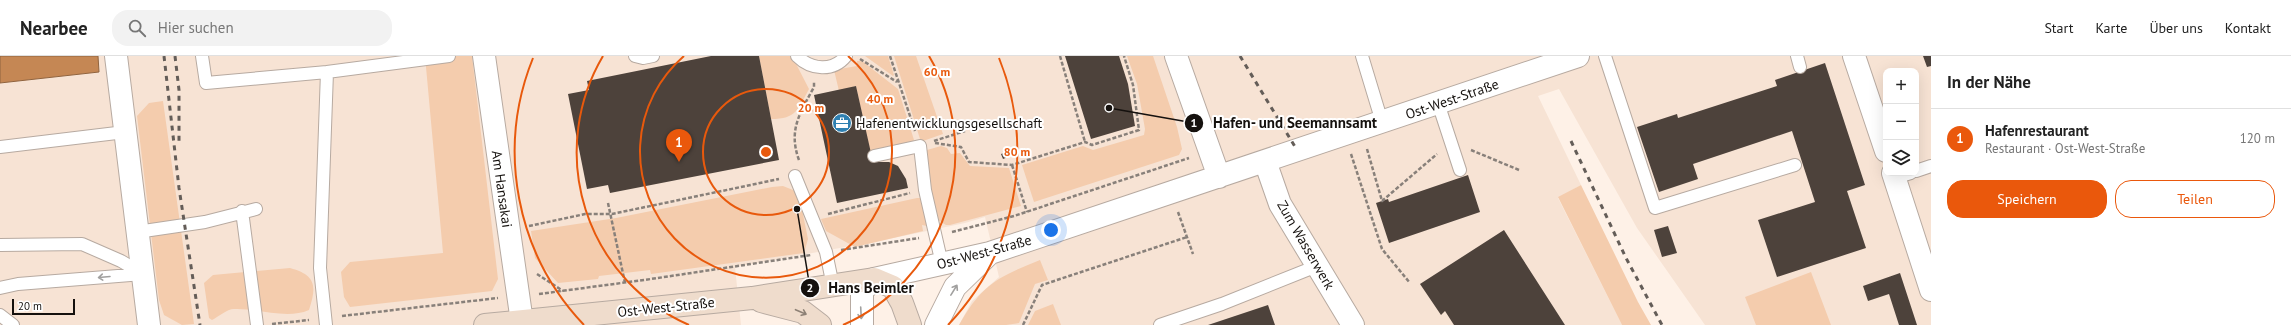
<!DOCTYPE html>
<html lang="de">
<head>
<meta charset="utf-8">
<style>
  body { margin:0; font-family:"PT Sans",sans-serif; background:#f2f2f2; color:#222 }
  .controls { position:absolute; right:12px; top:12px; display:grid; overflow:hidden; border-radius:8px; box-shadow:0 4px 16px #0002 }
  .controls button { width:36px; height:36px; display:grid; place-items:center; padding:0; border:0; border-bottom:1px solid #e0e0e0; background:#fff; color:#222; font:20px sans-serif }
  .scale { position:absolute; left:12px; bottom:10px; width:63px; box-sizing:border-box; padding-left:4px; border:2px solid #15110e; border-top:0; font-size:11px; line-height:14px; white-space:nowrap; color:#15110e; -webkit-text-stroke:3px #fff; paint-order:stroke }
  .you { position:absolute; left:1051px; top:174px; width:14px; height:14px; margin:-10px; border:3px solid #fff; border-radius:50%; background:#1a73e8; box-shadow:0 0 0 6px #1a73e833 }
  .badge { display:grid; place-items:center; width:26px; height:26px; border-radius:50%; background:#ea580c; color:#fff; font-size:13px; font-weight:700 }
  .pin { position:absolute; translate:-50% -33px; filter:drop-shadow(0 1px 2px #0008) }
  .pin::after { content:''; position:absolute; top:21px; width:14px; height:12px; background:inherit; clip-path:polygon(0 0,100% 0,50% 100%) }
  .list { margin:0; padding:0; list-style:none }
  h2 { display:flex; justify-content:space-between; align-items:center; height:52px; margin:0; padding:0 16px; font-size:17px }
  h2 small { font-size:13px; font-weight:400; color:#767676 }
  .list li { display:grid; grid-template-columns:26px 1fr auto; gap:12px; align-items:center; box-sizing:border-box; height:60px; padding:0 16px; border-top:1px solid #e0e0e0 }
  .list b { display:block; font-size:15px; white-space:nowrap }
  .list p { margin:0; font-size:13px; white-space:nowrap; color:#767676 }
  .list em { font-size:13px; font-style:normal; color:#767676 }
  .actions { display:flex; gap:8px; padding:12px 16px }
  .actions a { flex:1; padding:9px 0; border:1px solid #ea580c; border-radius:16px; text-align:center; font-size:14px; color:#ea580c }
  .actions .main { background:#ea580c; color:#fff }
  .icon { flex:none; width:22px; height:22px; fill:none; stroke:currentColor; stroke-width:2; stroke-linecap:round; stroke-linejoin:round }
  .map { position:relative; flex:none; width:1931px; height:269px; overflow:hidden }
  header { display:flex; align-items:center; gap:24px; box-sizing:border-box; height:56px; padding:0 20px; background:#fff; border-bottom:1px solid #e0e0e0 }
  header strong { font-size:19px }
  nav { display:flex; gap:22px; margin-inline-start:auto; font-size:14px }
  .search { width:280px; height:36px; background:#f2f2f2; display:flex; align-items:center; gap:10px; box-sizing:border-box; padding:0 14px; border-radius:16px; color:#767676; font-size:15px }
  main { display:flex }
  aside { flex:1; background:#fff }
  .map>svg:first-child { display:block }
</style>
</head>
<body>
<header>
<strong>Nearbee</strong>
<div class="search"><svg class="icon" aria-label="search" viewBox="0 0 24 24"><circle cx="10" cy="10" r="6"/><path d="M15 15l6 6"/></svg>Hier suchen</div>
<nav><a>Start</a><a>Karte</a><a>Über uns</a><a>Kontakt</a></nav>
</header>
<main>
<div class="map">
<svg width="1931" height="269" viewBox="0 0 1931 269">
  <rect width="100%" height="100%" fill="#fef1e7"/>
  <!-- built -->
  <path fill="#f7e3d4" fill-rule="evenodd" d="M98 0H1931V269H1705L1637 172 1559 33 1538 40 1581 129 1558 142 1622 269H959L972 245 999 221 985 161 965 167 884 184 735 211 741 269H0V27L99 16ZM1886 15H1916V117H1886Z"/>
  <!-- green -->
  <path fill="#f4ccad" d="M425 0H472L498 223 492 235 350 251 344 241 341 216 350 206 443 197Z
    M759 0H792L809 33C798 53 797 63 771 63Z
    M865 0H888L894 19 893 20Z
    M894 0H916L943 78 923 85 920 83Z
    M1127 0H1153L1177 71 1182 93 1179 99 1034 146 1022 109 1083 90 1093 94 1144 79 1145 73 1137 28Z
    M857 5H862L898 33 914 84 912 87 870 95 856 30 839 35 834 14 857 10Z
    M163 45 194 268 182 269 164 259 159 244 137 60 149 47Z
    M941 90 947 92 951 98 960 97 970 110 1009 112 1021 150 950 169H946L938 164 923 97 927 94Z
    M1581 129 1638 246 1651 269H1622L1558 141Z
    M783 130 793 134 799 139 808 183 804 197 651 218 650 214 599 220 598 223 558 227 535 202 531 175 616 162 772 131Z
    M917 142H921L928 166 927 170 922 169 923 175 855 191 826 175 821 163Z
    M1040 204 1048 224 1035 228 1019 267 1006 269H959C982 228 998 221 1040 204Z
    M290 212C316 219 317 230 309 254 286 264 259 252 234 253 227 253 218 261 212 264L209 262 204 227 213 219Z
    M1811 216 1831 269H1756L1745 241Z
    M1053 248 1061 269H1028L1035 255Z"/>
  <!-- water -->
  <path fill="#c58754" stroke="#90643f" d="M0 0H98L99 16 0 27Z"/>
  <!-- building -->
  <path fill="#4d423b" d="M711 0H759L779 104 610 137 608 129 587 133 568 38 589 34 587 25Z
    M1065 0H1119L1128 28 1135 70 1091 83Z
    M1923 0H1931V10L1927 11Z
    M1825 7 1865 129 1847 135 1866 192 1777 221 1758 164 1815 146 1792 75 1693 108 1698 123 1659 136 1637 71 1677 58 1678 62 1777 30 1775 24Z
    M856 30 873 106H889L898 110 906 123 908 132 837 147 814 39Z
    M1012 94 1013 99 1003 103 1001 98Z
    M1468 119 1480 156 1389 187 1376 147 1388 143 1389 146Z
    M1668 170 1677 197 1662 201 1654 174Z
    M1504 174 1565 269H1454L1445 255 1441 259 1420 228Z
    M1900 217 1917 269H1899L1889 238 1868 245 1863 230Z
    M1268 249 1275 269H1208Z"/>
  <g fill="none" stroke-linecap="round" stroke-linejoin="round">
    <defs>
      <path id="lane" d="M202 0 206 27 327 16 320 212 326 269
        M635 0 643 2 653 0
        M797 0C811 14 833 16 846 0
        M1362 0 1382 66
        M1605 0 1655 152 1795 109
        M1797 0 1800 11
        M327 16 449 0
        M1438 47 1460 114
        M0 91 125 76
        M874 100 920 90 925 134 942 208
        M1916 115 1931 110
        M795 120 826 196 833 230
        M1894 122 1911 117
        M242 155 257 269
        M137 176 205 166 256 153
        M0 189 82 188 121 205 143 218
        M0 232 18 228 143 218
        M0 259 13 269
        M1160 269 1222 248 1317 210"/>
      <path id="street" d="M116 0 149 269
        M484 0 522 266
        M1176 0 1219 121
        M1854 0 1886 95
        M1265 105 1280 148 1353 269
        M1893 117 1931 234
        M862 269V235L874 223 990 197 1578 0
        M936 269 955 231 990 197"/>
      <path id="secondary" d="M761 245 803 256 820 269
        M485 269 752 242 874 223 893 231 902 247 910 269"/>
    </defs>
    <!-- lane casing -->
    <use href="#lane" stroke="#b7aaa1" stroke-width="14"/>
    <!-- street casing -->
    <use href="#street" stroke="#b7aaa1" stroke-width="24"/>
    <!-- secondary casing -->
    <use href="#secondary" stroke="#b7aaa1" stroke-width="24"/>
    <!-- path -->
    <path stroke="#88807a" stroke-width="2.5" stroke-dasharray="4 2" stroke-linecap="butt" d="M890 0 915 75
      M1060 0 1085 86
      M860 3 897 26
      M934 85 965 75
      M935 87 961 91 969 106 1012 109 1085 86 1092 89 1139 74 1133 29 1124 0
      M1367 93 1382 145 1437 98
      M1471 94 1519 114
      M1351 98 1382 193 1410 227
      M799 104C788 74 800 57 814 31V26
      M1012 109 1027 156
      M608 147 625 227
      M1178 156 1193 198
      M828 158 910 137
      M529 170 585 158H612L779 123
      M952 176 1014 160 1189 102
      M841 194 919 182
      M537 218 563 235
      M539 238 651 223 811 199
      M342 260 498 242
      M272 268 309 264
      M1023 269 1042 229 1187 181"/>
    <!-- lane -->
    <use href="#lane" stroke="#fff" stroke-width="12"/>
    <!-- street -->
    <use href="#street" stroke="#fff" stroke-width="22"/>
    <!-- secondary -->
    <use href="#secondary" stroke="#efdccc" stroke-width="22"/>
    <!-- rail -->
    <path stroke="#645d58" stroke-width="3" stroke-dasharray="5 5" stroke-linecap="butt" d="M164 0 179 132 200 269
      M175 0 179 34V88
      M1240 0 1297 94
      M1571 85 1626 202 1662 269"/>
  </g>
  <!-- one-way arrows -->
  <defs><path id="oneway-shaft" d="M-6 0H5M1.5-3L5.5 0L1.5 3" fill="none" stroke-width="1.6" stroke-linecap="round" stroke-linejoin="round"/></defs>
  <g stroke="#a1a09f">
    <use href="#oneway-shaft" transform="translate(104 221) rotate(175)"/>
    <use href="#oneway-shaft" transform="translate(954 234) rotate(-58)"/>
    <use href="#oneway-shaft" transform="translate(861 257) rotate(87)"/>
  </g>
  <use stroke="#8d8176" href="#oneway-shaft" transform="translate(801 256) rotate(23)"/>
  <!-- distance rings -->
  <g fill="none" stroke="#e8590c" stroke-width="2">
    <circle cx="766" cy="96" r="63"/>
    <path d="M848 0A126 126 0 1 1 684 0"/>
    <path d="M689 269A189 189 0 0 1 603 0M929 0A189 189 0 0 1 843 269"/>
    <path d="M584 269A251 251 0 0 1 533 2M999 2A251 251 0 0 1 948 269"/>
  </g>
  <!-- icons -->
  <defs>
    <symbol id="office-disc" viewBox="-11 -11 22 22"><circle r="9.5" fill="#2f80b1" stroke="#fff"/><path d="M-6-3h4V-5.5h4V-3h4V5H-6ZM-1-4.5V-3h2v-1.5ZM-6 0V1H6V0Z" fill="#fff"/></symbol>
  </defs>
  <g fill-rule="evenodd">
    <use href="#office-disc" x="831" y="56" width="22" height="22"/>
  </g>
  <g text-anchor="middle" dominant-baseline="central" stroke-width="4" stroke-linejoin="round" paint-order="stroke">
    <!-- street labels -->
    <g font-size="14" fill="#15110e" stroke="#fff">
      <text transform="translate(1452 43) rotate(-19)">Ost-West-Straße</text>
      <text transform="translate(502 133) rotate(82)">Am Hansakai</text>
      <text transform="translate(1306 189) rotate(60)">Zum Wasserwerk</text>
      <text transform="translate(984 196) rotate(-15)">Ost-West-Straße</text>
      <text transform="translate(666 251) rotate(-6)">Ost-West-Straße</text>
    </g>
    <!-- poi labels -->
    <g font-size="14" fill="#15110e" stroke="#fff" text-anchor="start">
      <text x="856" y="67">Hafenentwicklungsgesellschaft</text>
    </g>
  </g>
  <circle cx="766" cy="96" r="6" fill="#e8590c" stroke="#fff" stroke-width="2"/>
  <g font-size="12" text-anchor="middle" font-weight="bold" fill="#e8590c" stroke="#fff" stroke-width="4" stroke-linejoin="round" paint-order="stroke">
    <text x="937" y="20">60 m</text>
    <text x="880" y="47">40 m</text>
    <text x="811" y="56">20 m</text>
    <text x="1017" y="100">80 m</text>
  </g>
  <!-- callouts -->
  <path fill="none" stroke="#15110e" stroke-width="1.5" d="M1109 52L1194 67M797 153L810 232"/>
  <g fill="#15110e" stroke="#fff" stroke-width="1.5">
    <circle cx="1109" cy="52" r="4"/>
    <circle cx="797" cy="153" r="4"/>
    <circle cx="1194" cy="67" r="10"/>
    <circle cx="810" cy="232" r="10"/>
  </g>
  <g font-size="12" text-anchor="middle" font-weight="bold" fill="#fff">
    <text x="1194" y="71">1</text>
    <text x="810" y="236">2</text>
  </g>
  <g font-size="15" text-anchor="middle" font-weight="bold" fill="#15110e" stroke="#fff" stroke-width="4" stroke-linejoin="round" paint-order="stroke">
    <text x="1295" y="72">Hafen- und Seemannsamt</text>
    <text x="871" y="237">Hans Beimler</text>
  </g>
</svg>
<div class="controls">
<button>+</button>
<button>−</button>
<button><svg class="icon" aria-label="layers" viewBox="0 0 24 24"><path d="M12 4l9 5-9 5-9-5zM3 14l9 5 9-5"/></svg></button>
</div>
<div class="scale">20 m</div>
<div class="you"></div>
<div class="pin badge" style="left:679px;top:106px">1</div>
</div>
<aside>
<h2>In der Nähe<small></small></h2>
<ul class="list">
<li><span class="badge">1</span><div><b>Hafenrestaurant</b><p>Restaurant · Ost-West-Straße</p></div><em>120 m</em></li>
</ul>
<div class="actions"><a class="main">Speichern</a><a>Teilen</a></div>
</aside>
</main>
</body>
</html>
